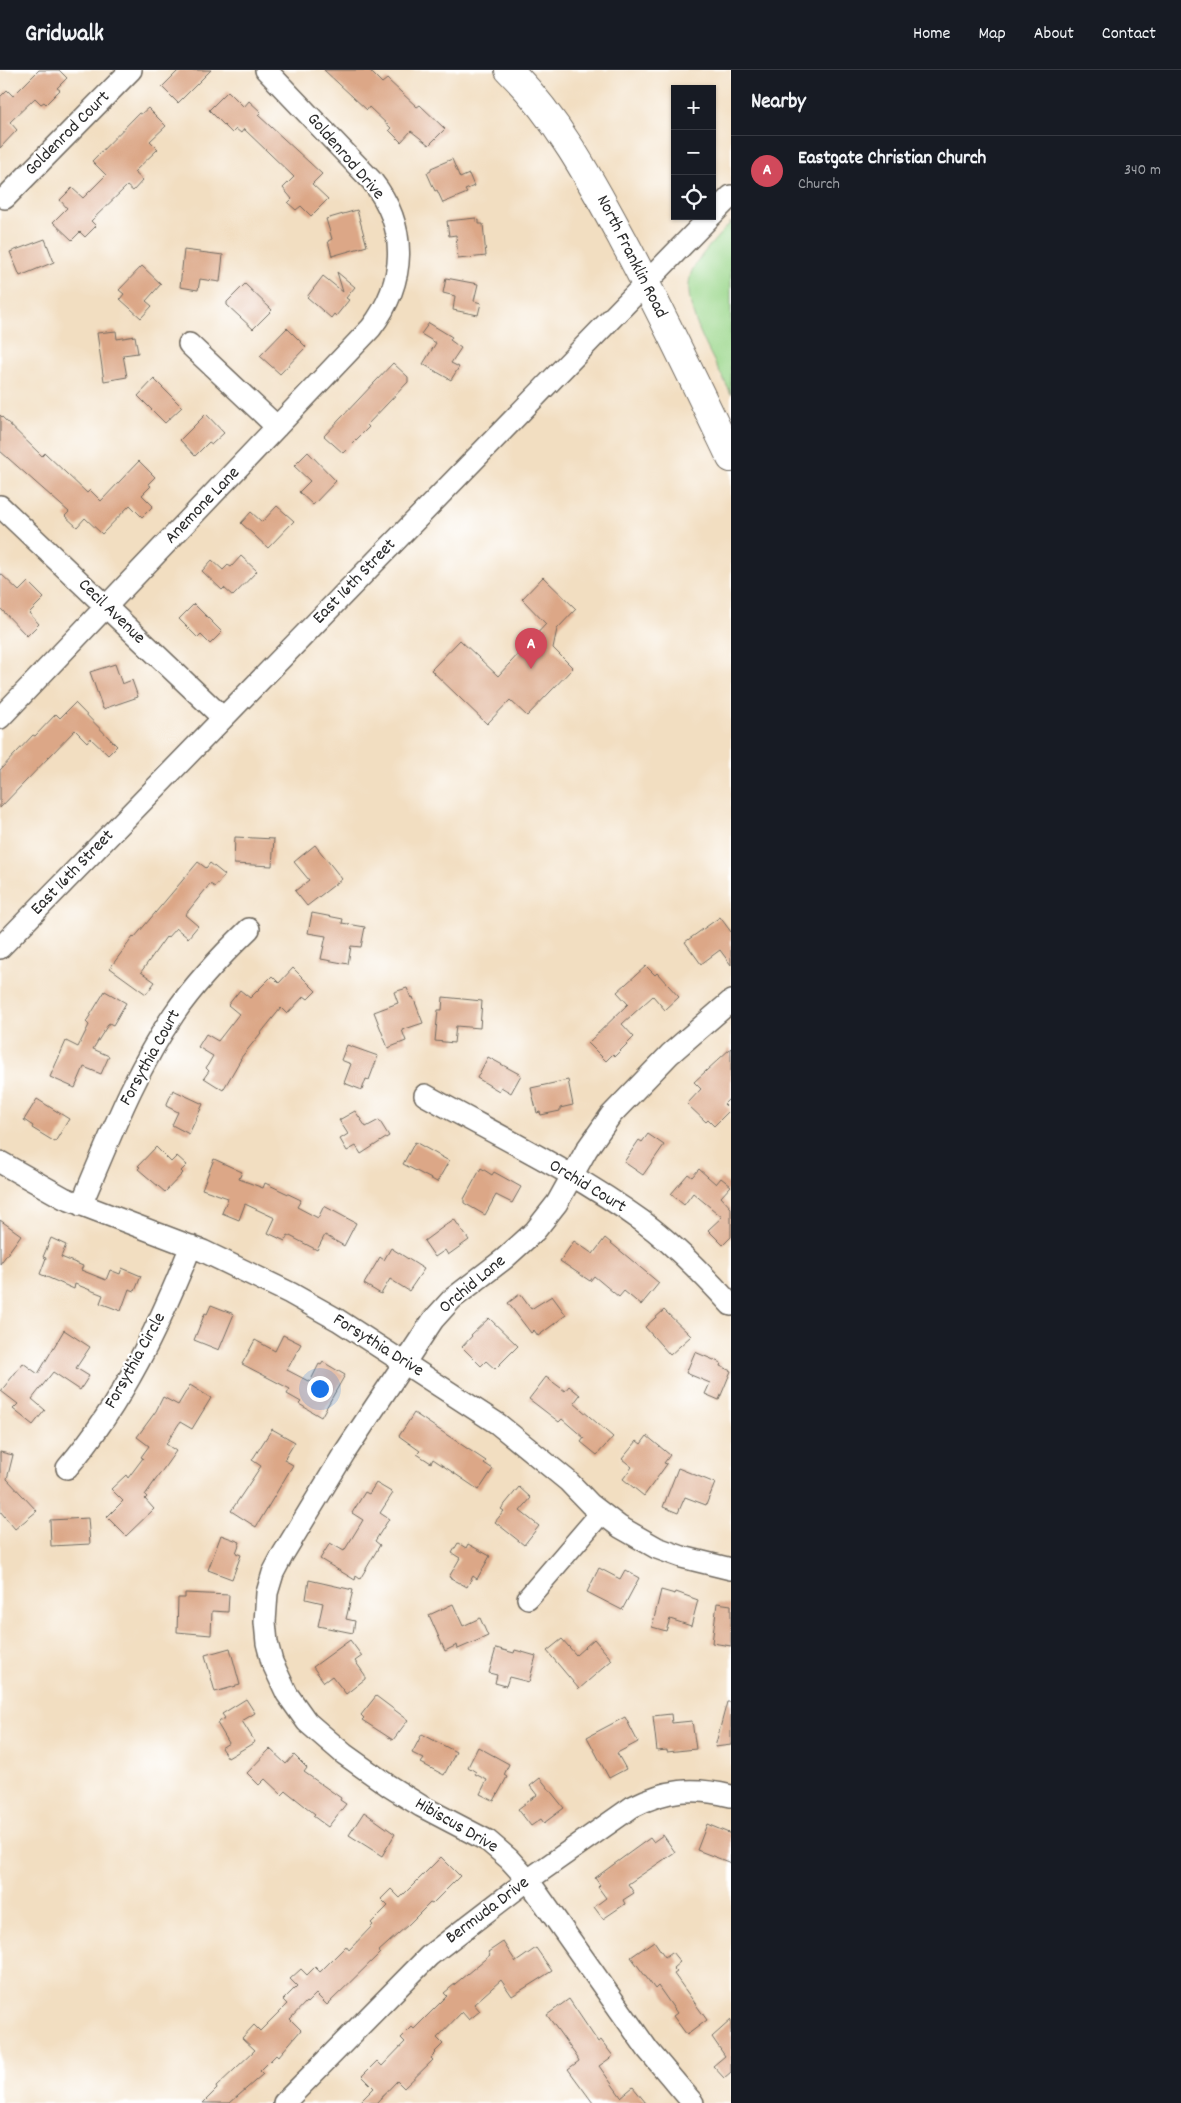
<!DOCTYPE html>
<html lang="en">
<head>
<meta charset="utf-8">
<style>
  body { margin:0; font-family:Dekko,sans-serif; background:#20242c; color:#f1f3f6 }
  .controls { position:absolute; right:15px; top:15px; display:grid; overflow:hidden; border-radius:0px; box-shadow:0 1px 4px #0004 }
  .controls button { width:45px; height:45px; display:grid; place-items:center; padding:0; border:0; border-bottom:1px solid #363941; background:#171b24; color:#f1f3f6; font:25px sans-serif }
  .you { position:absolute; left:319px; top:1318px; width:18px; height:18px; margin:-12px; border:4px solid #fff; border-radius:50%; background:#1a73e8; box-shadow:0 0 0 8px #1a73e833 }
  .badge { display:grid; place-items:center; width:32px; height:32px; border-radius:50%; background:#d1495b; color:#fff; font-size:16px; font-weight:700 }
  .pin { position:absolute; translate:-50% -41px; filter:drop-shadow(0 1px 2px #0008) }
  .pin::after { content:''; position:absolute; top:26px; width:18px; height:15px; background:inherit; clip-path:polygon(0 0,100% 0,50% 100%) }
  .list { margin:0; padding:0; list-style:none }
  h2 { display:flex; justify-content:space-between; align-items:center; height:65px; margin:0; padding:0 20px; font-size:21px }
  h2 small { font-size:16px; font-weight:400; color:#9ea1a6 }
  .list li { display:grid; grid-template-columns:32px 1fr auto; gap:15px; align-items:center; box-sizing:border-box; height:70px; padding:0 20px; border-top:1px solid #363941 }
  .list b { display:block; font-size:19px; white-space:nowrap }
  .list p { margin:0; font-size:16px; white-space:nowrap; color:#9ea1a6 }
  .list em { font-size:16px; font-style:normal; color:#9ea1a6 }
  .icon { flex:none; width:28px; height:28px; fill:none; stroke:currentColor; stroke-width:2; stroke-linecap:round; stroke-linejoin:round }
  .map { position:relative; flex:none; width:731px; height:2033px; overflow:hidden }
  header { display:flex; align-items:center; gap:30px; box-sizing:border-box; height:70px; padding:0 25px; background:#171b24; border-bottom:1px solid #363941 }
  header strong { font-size:24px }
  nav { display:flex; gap:28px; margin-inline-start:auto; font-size:18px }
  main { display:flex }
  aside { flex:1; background:#171b24 }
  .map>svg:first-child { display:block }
</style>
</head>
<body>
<header>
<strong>Gridwalk</strong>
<nav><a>Home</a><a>Map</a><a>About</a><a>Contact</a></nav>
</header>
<main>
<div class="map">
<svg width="731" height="2033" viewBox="0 0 731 2033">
  <rect width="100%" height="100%" fill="#fff"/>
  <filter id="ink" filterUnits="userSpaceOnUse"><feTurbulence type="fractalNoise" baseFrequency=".02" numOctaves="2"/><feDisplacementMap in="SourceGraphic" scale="10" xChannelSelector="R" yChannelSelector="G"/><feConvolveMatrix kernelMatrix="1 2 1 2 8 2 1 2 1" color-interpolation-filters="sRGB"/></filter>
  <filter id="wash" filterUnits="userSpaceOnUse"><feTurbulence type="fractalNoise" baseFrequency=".0096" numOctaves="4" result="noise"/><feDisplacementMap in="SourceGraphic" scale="20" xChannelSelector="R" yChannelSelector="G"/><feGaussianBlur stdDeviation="1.12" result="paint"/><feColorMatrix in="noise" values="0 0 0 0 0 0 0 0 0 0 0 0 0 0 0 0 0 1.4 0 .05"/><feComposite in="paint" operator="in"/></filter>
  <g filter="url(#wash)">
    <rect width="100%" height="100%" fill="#f2dec1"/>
    <!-- green -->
    <path fill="#9bd78c" stroke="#63815c" d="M731 152V324C717 294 682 241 690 207 693 191 720 165 731 152Z"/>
    <g id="blocks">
      <!-- building -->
      <path fill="#dca787" d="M39 0H59L67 8 57 18 60 20 46 34 44 32 41 34 35 28 10 52 17 60 0 78V27L7 20 13 26Z
        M179 0H211L178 33 162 17Z
        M324 0H369L382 13 387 9 417 37 420 35 445 59 429 75 411 61 401 72 389 60 391 58 369 37 367 40Z
        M228 21 244 37 249 31 261 42 258 45 322 104 312 114 328 129 311 146 301 136 296 140 288 133 292 129 283 118 294 107 244 59 241 63 236 59 232 63 209 40Z
        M148 38 166 56 150 71 158 79 134 102 143 110 133 121 127 116 91 151 96 156 85 167 80 162 72 170 53 152 67 138 60 130 72 118 83 128 106 105 92 91 139 43 141 44Z
        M452 89 460 108 469 104 474 116 465 120 467 123 443 133 437 120 435 121 427 103 431 101V98Z
        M357 140 367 176 332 186 328 171 332 169 326 149Z
        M476 148V151L479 150V154H483L486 186 458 189 456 165 449 166 447 151Z
        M45 169 54 192 20 206 10 182Z
        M184 180 223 185 220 212 200 209 198 220 180 217Z
        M142 196 161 214 146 231 152 236 141 248 120 229 124 224 119 220Z
        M337 202 355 217 346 228 349 230 336 246 334 244 331 248 307 227 323 206 343 222Z
        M446 208 478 214 474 231 481 233 478 245 453 240 455 226 443 223Z
        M245 214 272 240 253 259 227 235V232Z
        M429 253 452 267 450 270 461 278 451 293 459 297 451 310 423 294 436 273 421 264Z
        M287 258 306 277 280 304 260 286Z
        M116 261 117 269 135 266 138 283 123 285 127 307 104 311 97 263Z
        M393 293 408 307V312L367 355 369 357 343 383 324 366Z
        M154 309 182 337 165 353 138 326Z
        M206 344 224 363 212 374 209 372 195 386 180 370Z
        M0 345 42 386 45 383 87 423 90 420 101 431 139 391 155 407 148 414 151 416 142 425 153 436 142 447 130 435 102 464 85 448 77 457 65 446 69 442 0 381Z
        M308 382 336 411 313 435 299 422 310 411 294 396Z
        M277 436 294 451 268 478 241 453 251 442 262 452Z
        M241 486 257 501 233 526 224 518 222 520 202 501 212 490 223 500 228 495 231 497Z
        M0 503 19 521 28 512 44 528 29 543 39 554 27 566 0 538Z
        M543 507 576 539 557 559 553 578 573 598 527 646 510 630 487 654 431 600 460 570 498 606 546 554 522 529Z
        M194 534 222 562 210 574 201 565 198 568 179 549Z
        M115 594 122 614 132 610 138 627 103 639 90 602Z
        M75 633 117 676 108 685 90 668 87 672 75 660 0 738V700L33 665 35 666 56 644 60 648Z
        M235 767 274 769 272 796 234 794Z
        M315 775 342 809 307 836 295 821 309 810 294 792Z
        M198 792 206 798 210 793 225 805 215 817 210 814 185 845 198 856 188 868 176 858 167 868 166 867 141 902 155 912 146 924 110 898 133 867 134 868Z
        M312 843 343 849 342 853 365 857 361 877 351 876 348 894 321 889 326 866 308 863Z
        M720 847 731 862V895L720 880 701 894 685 872Z
        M646 896 655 905 657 903 679 927 665 940 653 926 622 954 634 967 615 986 613 984 606 991 588 973 628 934 617 922Z
        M293 898 316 921 308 929 304 926 287 944 281 938 240 989H241L223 1020 204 1008 209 1001 206 998 213 986 198 977 206 964 218 971 239 944 228 935 240 920 250 928 272 906 279 913Z
        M407 918 411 928 413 927 423 953 402 960 406 971 388 978 374 942 398 933 394 922Z
        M105 921 126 933 113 955 109 953 93 979 109 986 101 1004 84 997 75 1018 50 1007 66 971 78 977 89 955 86 952Z
        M443 927 482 931 480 958 456 956 454 973 435 971 438 940H442Z
        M347 975 378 986 369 1010 366 1009 362 1020 344 1013 351 994 341 990Z
        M731 978V1027L724 1034 730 1040 714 1056 708 1050 706 1052 687 1034 701 1019 694 1012Z
        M488 987 521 1005 511 1023 501 1017 499 1021 477 1008Z
        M568 1010 573 1035 560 1038V1041L541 1045 540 1042 537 1043 531 1018Z
        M173 1020 203 1034 189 1064 172 1055 178 1042 166 1036Z
        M37 1029 69 1049 55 1072 32 1058 33 1056 24 1050Z
        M355 1041 366 1057 379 1050 389 1066 361 1084 356 1076 347 1081 340 1069 348 1064 339 1050Z
        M648 1064 664 1075 643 1105 624 1092 639 1070 642 1072Z
        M415 1072 449 1091 437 1112 403 1094Z
        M156 1077 171 1092 177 1086 187 1095 181 1101 183 1103 165 1122 138 1099 140 1097 138 1096Z
        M214 1089 242 1102 239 1109 263 1118 265 1113 301 1130 297 1137 318 1148 324 1136 356 1153 344 1176 325 1165 317 1180 288 1165 285 1171 268 1163 275 1148 245 1134 239 1150 222 1143 228 1128 202 1119Z
        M481 1098 492 1105 494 1102 521 1117 512 1133 496 1125 485 1145 464 1133V1129Z
        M699 1099 716 1114 721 1108 731 1116 721 1127 731 1138V1167L723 1175 708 1160 722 1147 693 1123 684 1135 671 1124 688 1104 692 1107Z
        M454 1149 469 1170 448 1185 445 1180 435 1187 424 1171Z
        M0 1150 21 1165 0 1194Z
        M51 1168 66 1175 61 1187 83 1196 81 1200 106 1210 110 1200 120 1204 122 1198 141 1206 135 1221 129 1219 121 1241 100 1233 103 1225 75 1214 74 1219 40 1204 46 1188 43 1187Z
        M605 1168 659 1213 641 1235 624 1221 619 1227 594 1206 590 1211 560 1191 574 1171 593 1184Z
        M391 1178 424 1199 409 1221 390 1209 381 1224 364 1214 380 1187 384 1190Z
        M520 1224 531 1239 552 1226 566 1245 538 1266 534 1260 531 1263 508 1233Z
        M211 1235 234 1244 219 1280 194 1270 205 1243 207 1244Z
        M664 1240 691 1266 670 1285 645 1257Z
        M489 1248 518 1276 495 1299 486 1291 481 1296 462 1277 472 1266 471 1265Z
        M64 1260 90 1277 76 1298 89 1306 80 1320 53 1302 32 1329 45 1340 33 1355 13 1339 18 1334 1 1321 23 1293 38 1304Z
        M283 1265 301 1274 287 1300 310 1312 319 1294 321 1295 323 1292 345 1305 321 1347 299 1334 301 1332 287 1324 290 1319 242 1294 255 1270 275 1281Z
        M695 1282 721 1293 720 1296 731 1301 719 1330 705 1324 710 1313 686 1303Z
        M546 1307 565 1321 569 1316 580 1325 574 1333 613 1367 597 1385 581 1372 584 1368 562 1349 559 1352 529 1329Z
        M190 1315 211 1328 192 1359 180 1352 166 1374 176 1381 145 1425 147 1427 145 1429 154 1439 126 1466 107 1447 123 1431 111 1419 126 1405 128 1408 143 1388 141 1387 149 1376 137 1367 156 1341 163 1327 178 1335Z
        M414 1343 486 1391 484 1393 493 1399 479 1420 433 1389 431 1393 417 1384 420 1381 399 1366Z
        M272 1359 295 1372 284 1390 293 1395 256 1457 231 1441 261 1396 252 1390Z
        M647 1366 670 1385 664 1393 667 1394 644 1426 623 1409 632 1397 622 1389 637 1371 641 1374Z
        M0 1382 13 1385 7 1409 37 1441 15 1459 0 1441Z
        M678 1398 715 1413 706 1435 685 1427 678 1443 663 1437Z
        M376 1413 393 1423 380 1443 389 1449 375 1471 380 1475 360 1509 356 1506 355 1510 320 1489 330 1473 344 1481 363 1450 352 1443 365 1422 369 1424Z
        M519 1417 531 1428 520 1441 539 1456 524 1475 495 1452 504 1441 501 1439Z
        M88 1448 90 1474 51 1476 50 1450Z
        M221 1465 240 1472 236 1483 241 1485 232 1509 208 1500Z
        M458 1473 466 1478 468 1474 490 1486 477 1509 473 1506 467 1517 449 1507 460 1488 452 1483Z
        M599 1498 620 1509 625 1500 639 1508 622 1540 587 1522Z
        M309 1510 353 1520 346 1549 355 1551 353 1563 318 1556 323 1533 306 1529Z
        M661 1520 675 1524 676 1522 698 1530 691 1556 670 1549 666 1561 652 1557Z
        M185 1523 229 1525 228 1542 212 1541 211 1565 177 1562 178 1528H185Z
        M717 1533 731 1535V1576L712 1573Z
        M453 1534 463 1556 480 1548 488 1566 458 1579 457 1575 445 1581 429 1545Z
        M562 1569 576 1585 594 1569 612 1590 579 1619 547 1581Z
        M350 1570 362 1586 355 1591 365 1605V1609L346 1624 332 1606 324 1612 313 1597Z
        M230 1578 240 1615 215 1622 205 1585Z
        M496 1578 514 1583 515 1580 536 1586 529 1612 509 1607 506 1616 495 1613 497 1605 489 1603Z
        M376 1626 408 1650 393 1670 362 1650 364 1648 361 1645Z
        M246 1629 255 1643 242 1651 255 1672 228 1688 221 1678 229 1673 217 1653 225 1648 222 1644Z
        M727 1632H731V1675L715 1677Z
        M671 1644 672 1653 692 1651 696 1679 667 1682V1680L657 1681 653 1646Z
        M625 1647 638 1672 617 1683 626 1699 609 1708 587 1667Z
        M422 1664 456 1682 444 1705 421 1693 424 1689 412 1683Z
        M478 1677 509 1694 504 1705 507 1707 494 1731 480 1724 487 1710 475 1704 476 1702 468 1697Z
        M270 1679 286 1694 294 1685 307 1698 304 1702 341 1728 340 1730 346 1734 328 1757 313 1746 315 1744 286 1721 282 1725 265 1709 259 1715 247 1703Z
        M540 1708 564 1738 544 1753 541 1749 531 1756 518 1739 537 1725 530 1716Z
        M364 1742 395 1764 382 1786 349 1765Z
        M707 1754 731 1764V1793L697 1780Z
        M663 1765 675 1782 628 1814 634 1823 623 1830 625 1834 603 1849 594 1837 606 1828 598 1817 600 1815 595 1808 650 1768 653 1772Z
        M441 1787 460 1806 432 1834 430 1833 408 1855 378 1882 380 1883 327 1935 316 1924 307 1933 306 1932 290 1949 301 1960 278 1987 276 1985 260 2001 263 2004 230 2033H203L217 2019 216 2017 255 1980 242 1968 254 1955 260 1961 287 1934 283 1930 297 1916 290 1909 301 1899 307 1905 315 1897 320 1902 346 1876 349 1880 373 1855 371 1853 388 1836 381 1829 391 1819 400 1828Z
        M654 1871 665 1887 672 1882 680 1892 673 1898 677 1902 674 1904 707 1950 687 1965 673 1946 677 1943 658 1916 655 1919 631 1887Z
        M503 1872 516 1892 536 1878 552 1901 512 1926 501 1910 474 1934 480 1941 469 1950 462 1942 437 1968 443 1974 435 1982 436 1983 431 1988 433 1990 404 2018 397 2011 376 2033H359L374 2018 362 2006 377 1991 382 1996 405 1972 401 1968 412 1957 414 1959 447 1926 444 1923 490 1885 488 1882Z
        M569 1929 598 1972 601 1970 613 1986 599 1996 621 2027 633 2017 646 2033H593L568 1999 579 1991 577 1987 547 1945Z
        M731 1950V2002L724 2008 713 1996 725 1986 712 1967Z"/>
    </g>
  </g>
  <g filter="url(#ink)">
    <use href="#blocks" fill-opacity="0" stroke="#716a60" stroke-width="1"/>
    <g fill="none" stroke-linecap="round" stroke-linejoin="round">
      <defs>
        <path id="minor" d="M5 128 131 0
          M712 145 731 126
          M189 274 277 357
          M0 436 223 648
          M0 648 371 258C406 212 409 158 372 111L266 0
          M0 878 711 146
          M425 1025C497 1065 576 1103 642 1151 675 1175 704 1205 731 1235
          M0 1092 64 1128 203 1181 290 1223 338 1250 498 1354 568 1411 590 1434 620 1457 657 1478 682 1487 731 1499
          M81 1135C109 1070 134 1003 174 944 195 913 222 885 249 859
          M67 1398C123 1333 159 1256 191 1176
          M528 1528 601 1443
          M284 2033 429 1886 528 1810 632 1737C667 1719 693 1717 731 1726
          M693 2033 648 1980 528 1810 509 1789 488 1771 421 1736 389 1716 344 1684 307 1652 287 1624 272 1592 267 1573 265 1552 267 1523 273 1503 283 1484 345 1382 433 1250 452 1229 504 1189 535 1161 557 1133 587 1079 611 1045 670 984 731 931"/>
        <path id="major" d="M509 0C558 49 590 109 623 170 661 241 696 315 731 388"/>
      </defs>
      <!-- minor casing -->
      <use href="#minor" stroke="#716a60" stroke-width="24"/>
      <!-- major casing -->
      <use href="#major" stroke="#716a60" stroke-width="30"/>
      <!-- minor -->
      <use href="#minor" stroke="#fff" stroke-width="21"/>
      <!-- major -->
      <use href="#major" stroke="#fff" stroke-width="28"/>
    </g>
  </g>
  <g text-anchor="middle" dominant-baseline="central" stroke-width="4.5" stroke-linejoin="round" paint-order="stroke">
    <!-- street labels -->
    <g font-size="18" fill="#2b2b2b" stroke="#fff">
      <text transform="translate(68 64) rotate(-45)">Goldenrod Court</text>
      <text transform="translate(345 87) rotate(49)">Goldenrod Drive</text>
      <text transform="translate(631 187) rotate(63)">North Franklin Road</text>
      <text transform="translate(203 436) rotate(-46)">Anemone Lane</text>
      <text transform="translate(355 512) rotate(-46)">East 16th Street</text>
      <text transform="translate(111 542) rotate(44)">Cecil Avenue</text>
      <text transform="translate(73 803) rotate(-46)">East 16th Street</text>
      <text transform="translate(151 988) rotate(-61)">Forsythia Court</text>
      <text transform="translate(587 1117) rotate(31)">Orchid Court</text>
      <text transform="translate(473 1215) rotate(-40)">Orchid Lane</text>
      <text transform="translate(378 1276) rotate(32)">Forsythia Drive</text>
      <text transform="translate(136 1291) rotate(-61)">Forsythia Circle</text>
      <text transform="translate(456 1756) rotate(30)">Hibiscus Drive</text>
      <text transform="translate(488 1841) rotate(-37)">Bermuda Drive</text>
    </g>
  </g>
</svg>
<div class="controls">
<button>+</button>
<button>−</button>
<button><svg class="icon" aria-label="locate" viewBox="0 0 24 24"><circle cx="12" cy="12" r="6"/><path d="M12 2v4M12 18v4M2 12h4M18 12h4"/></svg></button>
</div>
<div class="you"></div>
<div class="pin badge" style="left:531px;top:599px">A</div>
</div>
<aside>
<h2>Nearby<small></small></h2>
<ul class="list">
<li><span class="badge">A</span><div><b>Eastgate Christian Church</b><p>Church</p></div><em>340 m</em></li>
</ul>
</aside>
</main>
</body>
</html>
